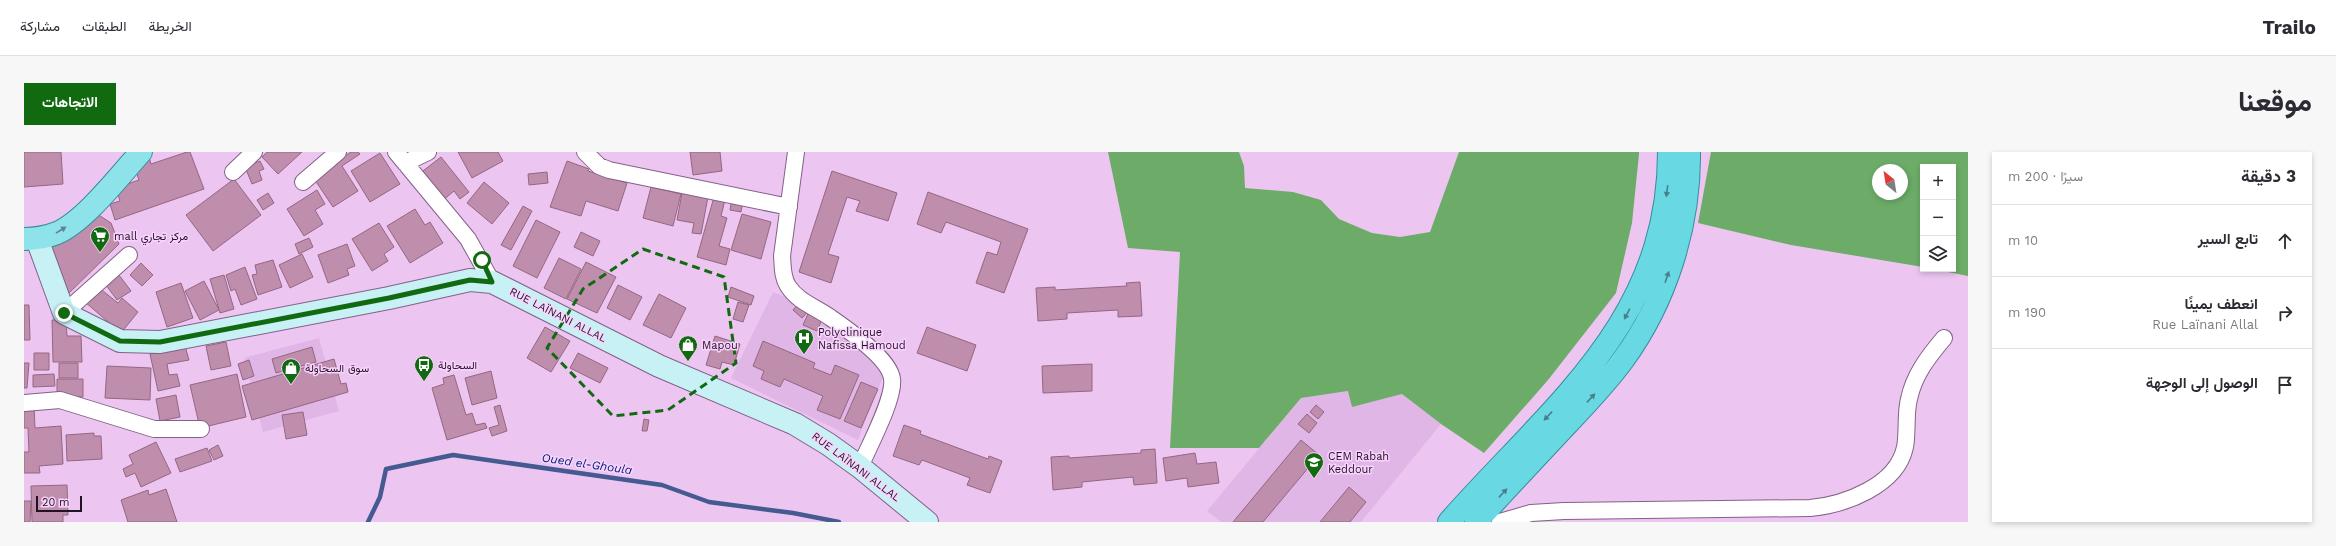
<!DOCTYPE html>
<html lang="ar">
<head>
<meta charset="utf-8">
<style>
  body { margin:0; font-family:"Work Sans",Vazirmatn,sans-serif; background:#f7f7f7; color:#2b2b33; direction:rtl }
  .controls { position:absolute; right:12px; top:12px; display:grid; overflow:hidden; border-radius:0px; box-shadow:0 2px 6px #0003 }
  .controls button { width:36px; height:36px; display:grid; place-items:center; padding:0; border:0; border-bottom:1px solid #e1e1e2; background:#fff; color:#2b2b33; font:20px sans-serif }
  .compass { position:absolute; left:1848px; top:12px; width:36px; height:36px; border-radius:50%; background:#fff; box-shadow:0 2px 6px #0003; rotate:330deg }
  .scale { position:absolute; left:12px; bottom:10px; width:46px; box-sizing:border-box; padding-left:4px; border:2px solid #201222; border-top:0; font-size:11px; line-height:14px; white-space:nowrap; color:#201222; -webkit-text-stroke:3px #f9d3fe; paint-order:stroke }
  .stop { position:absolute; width:12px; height:12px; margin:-9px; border:3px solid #116910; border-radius:50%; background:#fff }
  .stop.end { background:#116910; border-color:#fff; box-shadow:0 1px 4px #0008 }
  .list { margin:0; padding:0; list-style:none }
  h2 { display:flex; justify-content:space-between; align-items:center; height:52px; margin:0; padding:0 16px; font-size:17px }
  h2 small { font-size:13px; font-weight:400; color:#7c7c81 }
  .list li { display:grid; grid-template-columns:26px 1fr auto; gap:12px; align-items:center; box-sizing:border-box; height:72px; padding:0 16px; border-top:1px solid #e1e1e2 }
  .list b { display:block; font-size:15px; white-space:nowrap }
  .list p { margin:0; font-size:13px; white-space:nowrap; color:#7c7c81 }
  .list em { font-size:13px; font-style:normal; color:#7c7c81 }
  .icon { flex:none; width:22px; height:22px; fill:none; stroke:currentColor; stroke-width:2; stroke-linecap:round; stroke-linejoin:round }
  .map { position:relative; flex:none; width:1944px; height:370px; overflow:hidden; direction:ltr; border-radius:0px }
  header { display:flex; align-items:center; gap:24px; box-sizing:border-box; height:56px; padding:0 20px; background:#fff; border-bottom:1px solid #e1e1e2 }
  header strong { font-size:19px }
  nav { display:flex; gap:22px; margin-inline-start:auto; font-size:14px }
  .intro { display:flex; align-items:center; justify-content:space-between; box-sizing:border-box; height:96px; padding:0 24px }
  h1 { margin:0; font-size:28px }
  .button { padding:10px 18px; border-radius:0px; background:#116910; color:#fff; font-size:14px; font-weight:700 }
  main { display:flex; gap:24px; padding:0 24px }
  aside { flex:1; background:#fff; border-radius:0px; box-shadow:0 2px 6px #0003 }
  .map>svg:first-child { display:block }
</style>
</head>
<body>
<header>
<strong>Trailo</strong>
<nav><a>الخريطة</a><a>الطبقات</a><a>مشاركة</a></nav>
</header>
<div class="intro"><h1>موقعنا</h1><a class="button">الاتجاهات</a></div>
<main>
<aside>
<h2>3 دقيقة<small>سيرًا · 200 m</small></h2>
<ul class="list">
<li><svg class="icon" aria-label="ahead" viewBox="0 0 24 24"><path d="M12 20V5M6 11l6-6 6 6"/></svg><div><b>تابع السير</b></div><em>10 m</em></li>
<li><svg class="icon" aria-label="right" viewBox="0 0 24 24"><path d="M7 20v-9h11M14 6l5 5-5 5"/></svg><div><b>انعطف يمينًا</b><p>Rue Laïnani Allal</p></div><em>190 m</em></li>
<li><svg class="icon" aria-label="arrive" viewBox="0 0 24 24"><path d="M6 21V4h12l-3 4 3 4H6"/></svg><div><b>الوصول إلى الوجهة</b></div></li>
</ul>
</aside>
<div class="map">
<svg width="1944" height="370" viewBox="0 0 1944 370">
  <rect width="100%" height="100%" fill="#ecc6f1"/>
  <!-- built -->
  <path fill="#e0b6e6" d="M749 140 809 165 827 189 860 222 834 288 707 226Z
    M295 186 315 259 239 280 220 206Z
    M1325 239 1328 255 1378 242 1417 272 1337 370H1197L1183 359 1277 246Z"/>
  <!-- forest -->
  <path fill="#6dac68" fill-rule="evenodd" d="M1084 0H1215L1220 14 1221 36 1269 40 1297 48 1315 67 1348 81 1376 85 1406 80 1435 0H1615V2L1608 71 1592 141 1524 228 1460 301 1417 272 1378 242 1328 255 1324 239 1277 246 1235 296H1146L1156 100 1104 96Z
    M1687 0H1944V124L1909 117H1929V15H1899V115L1767 93 1674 71ZM1854 18H1878V42H1854Z"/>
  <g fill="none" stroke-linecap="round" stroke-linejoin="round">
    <!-- stream -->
    <path stroke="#455a90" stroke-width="4.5" d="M344 370 356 345 362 317 429 303 638 333 685 350 769 361 815 370"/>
  </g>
  <!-- building -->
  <path fill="#bf8eac" stroke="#956682" d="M0 0H37L39 32 0 35Z
    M163 0H166L180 37 91 68 86 52 96 49 92 36 115 28 109 11 125 5 127 12Z
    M243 0H278L254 22 238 5Z
    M327 0H334L336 2 318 14 334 39 309 55 289 25Z
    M434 0H474L479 9 448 26Z
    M666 0H696L698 19 669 23Z
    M356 1 376 32 346 50 327 19Z
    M417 5 445 40 436 47 430 39 418 49 395 22Z
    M236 9 240 17 235 19 238 28 228 32 221 15Z
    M543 9 565 17 564 19 603 31 594 59 562 49 557 64 526 55Z
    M808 19 873 41 864 69 832 59 836 49 823 45 804 102 815 105 807 131 775 120Z
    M523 20 524 31 505 33 504 22Z
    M210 27 237 63 189 99 162 63Z
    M460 30 485 51 468 72 443 51Z
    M627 35 657 42 649 74 619 66Z
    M293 38 301 52 291 58 299 72 280 84 263 57Z
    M904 40 1004 77 980 141 952 131 963 100 973 103 977 90 922 70 917 81 893 72Z
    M244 41 250 51 239 58 233 48Z
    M658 41 684 45 677 82 668 81 670 71 653 68Z
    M690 45 701 48 697 64 703 66 695 94 706 97 702 113 673 105Z
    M708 46 719 49 717 60 706 58Z
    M499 54 508 59 487 98 477 93Z
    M391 57 401 73 406 70 419 91 386 111 363 74Z
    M70 60 87 71 95 92 42 144 20 91 66 72Z
    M718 62 747 70 737 107 707 98Z
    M512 68 536 80 513 126 489 114Z
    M355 71 370 95 360 102 364 109 348 119 328 87Z
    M557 80 576 89 569 104 550 95Z
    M285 86 289 95 275 102 271 92Z
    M323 92 331 114 323 117 325 123 304 131 294 103Z
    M278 102 289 125 266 136 255 113Z
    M535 106 557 117 542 147 520 136Z
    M249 108 258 135 234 143 228 123 233 122 231 113Z
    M562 110 592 125 573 161 543 147Z
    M117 111 129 123 118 134 106 123Z
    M221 115 233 147 217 153 211 137 207 139 202 123Z
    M95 123 107 139 93 148 82 133Z
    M200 123 210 157 196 161 186 127Z
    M180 129 195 158 176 168 161 139Z
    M1116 130 1118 164 1094 165V158L1043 161V167L1014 169 1012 136 1031 135V138L1103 134 1102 131Z
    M157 131 169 166 143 175 132 140Z
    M594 133 618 145 606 168 583 156Z
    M74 135 94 151 98 146 114 160 97 181 61 150Z
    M707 135 730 144 727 153 704 145Z
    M635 142 662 156 647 186 619 173Z
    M777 149 786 157 778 166 769 158Z
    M714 150 725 153 719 170 709 167Z
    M0 153H5L6 188H0Z
    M784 162 798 167 793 179 779 173Z
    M28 168H42L43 184H57L58 210H29Z
    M521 175 546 189 527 220 503 206Z
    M903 175 952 193 943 219 893 201Z
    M691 184 716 192 710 213 698 210 696 217 682 213Z
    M739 189 791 211 789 216 807 223 811 213 835 223 816 267 793 258 799 244 760 227 756 235 737 227 740 219 729 214Z
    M202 190 207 214 187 218 182 194Z
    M161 194 165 208 143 212 145 223 153 222 156 234 134 239 126 202Z
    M288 195 292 210 252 221 248 207Z
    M10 201H25V218H10Z
    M554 201 584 216 576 231 546 216Z
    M310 207 317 232 322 231 324 240 228 268 218 234Z
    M225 208 230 224 219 228 214 212Z
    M0 211H5L3 236H0Z
    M35 211H54V226H35Z
    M1068 212V239L1019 241 1018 214Z
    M83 214 127 216 126 248 81 246Z
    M467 219 473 246 448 253 441 226Z
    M30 222 31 234 9 235V223Z
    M213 222 222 265 176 276 166 233Z
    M430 223 442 263 448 261 452 273 461 271 463 276 423 288 408 236 420 232 419 226Z
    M33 227H59V245H33Z
    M837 230 854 237 837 276 820 269Z
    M152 243 156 265 136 269 132 247Z
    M0 253H10L11 276 37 274 39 312 15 314 16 321H0V300H5L4 276H0Z
    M476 253 483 279 468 284 465 276 475 273 470 255Z
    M1292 253 1300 260 1294 267 1286 260Z
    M279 260 283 283 262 287 258 263Z
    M1283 262 1293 271 1285 281 1274 272Z
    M620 267 625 268 623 279H618Z
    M880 273 897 279 896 282 964 307 965 304 978 309 966 341 943 333 946 326 898 308 895 313 869 304Z
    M70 281V284H77L78 307 43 309 42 283Z
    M1277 288 1295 303 1239 370H1209Z
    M132 290 147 321 117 335 111 321 102 325 99 317 109 312 105 303Z
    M194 293 199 304 190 308 185 298Z
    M183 296 188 309 156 320 151 307Z
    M1131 297 1133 331 1110 333 1109 325 1058 330V335L1029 338 1027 305 1045 304V306L1117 301V298Z
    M1171 301 1173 312 1192 310 1195 331 1164 335 1163 326 1142 329 1139 306Z
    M43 333 44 363H39V370H8L7 334Z
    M1325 335 1342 350 1326 370H1296Z
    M142 337 153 370H104L97 348 124 338 125 343Z
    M0 349H7L6 370H0Z"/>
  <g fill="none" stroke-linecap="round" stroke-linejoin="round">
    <defs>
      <path id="minor" d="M372 0 444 87 468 130
        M561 0 575 14 585 18 765 55
        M772 0 758 104C759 114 758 125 764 134 774 150 792 155 807 166 823 177 866 207 868 227 871 246 844 296 836 315
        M381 11 404 0
        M209 20 230 0
        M279 30 314 0
        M40 161 105 103
        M0 251 36 248 130 277H177
        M1476 370 1507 361 1540 359 1786 356C1820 353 1873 334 1881 295 1884 279 1881 263 1885 247 1890 223 1904 205 1920 186"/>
      <path id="secondary" d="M13 87 40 161 96 189 136 190 365 146 446 128 468 130 635 214 771 272 804 292 836 315 903 370"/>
      <path id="primary" d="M0 87C11 87 23 85 33 81 61 69 96 23 117 0"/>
      <path id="trunk" d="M1425 370C1527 254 1645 170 1645 0
        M1452 370C1483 336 1514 303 1545 270 1564 250 1583 230 1599 208 1642 149 1666 73 1665 0"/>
    </defs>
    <!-- minor casing -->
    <use href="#minor" stroke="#836187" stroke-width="18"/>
    <!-- secondary casing -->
    <use href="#secondary" stroke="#836187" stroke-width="24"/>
    <!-- primary casing -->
    <use href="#primary" stroke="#378d9a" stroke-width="24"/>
    <!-- trunk casing -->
    <use href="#trunk" stroke="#378d9a" stroke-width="24"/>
    <!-- minor -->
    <use href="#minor" stroke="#fff" stroke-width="16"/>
    <!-- secondary -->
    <use href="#secondary" stroke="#c7f1f4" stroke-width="22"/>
    <!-- primary -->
    <use href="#primary" stroke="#8ee2e9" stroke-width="22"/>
    <!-- trunk -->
    <use href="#trunk" stroke="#68d8e2" stroke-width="22"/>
  </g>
  <!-- one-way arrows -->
  <defs><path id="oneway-solid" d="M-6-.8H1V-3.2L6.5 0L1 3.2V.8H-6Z"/></defs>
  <g fill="#487f8c">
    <use href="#oneway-solid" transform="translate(1643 39) rotate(97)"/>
    <use href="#oneway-solid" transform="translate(1643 125) rotate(-71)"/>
    <use href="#oneway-solid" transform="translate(1603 162) rotate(118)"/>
    <use href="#oneway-solid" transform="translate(1567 246) rotate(-47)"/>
    <use href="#oneway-solid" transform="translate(1524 264) rotate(133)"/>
    <use href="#oneway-solid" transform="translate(1479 341) rotate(-47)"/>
  </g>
  <use fill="#5c848f" href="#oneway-solid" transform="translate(37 78) rotate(-32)"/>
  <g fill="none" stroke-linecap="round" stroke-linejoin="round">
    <!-- route -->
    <path stroke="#116910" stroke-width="5" d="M40 161 96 189 136 190 365 146 446 128 468 130 458 108"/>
  </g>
  <!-- marked area -->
  <path fill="none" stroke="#116910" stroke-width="3" stroke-dasharray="8 5" stroke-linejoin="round" d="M619 97 700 125 712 211 644 258 589 264 523 196 559 137Z"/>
  <!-- icons -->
  <defs>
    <symbol id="supermarket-pin" viewBox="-11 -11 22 30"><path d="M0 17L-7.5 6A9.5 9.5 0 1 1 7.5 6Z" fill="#116910" stroke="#f9d3fe"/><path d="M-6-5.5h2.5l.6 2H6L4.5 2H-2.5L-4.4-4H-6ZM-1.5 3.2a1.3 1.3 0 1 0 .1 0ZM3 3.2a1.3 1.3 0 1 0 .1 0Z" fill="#fff"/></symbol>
    <symbol id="hospital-pin" viewBox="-11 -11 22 30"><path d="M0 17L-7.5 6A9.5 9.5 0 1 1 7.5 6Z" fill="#116910" stroke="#f9d3fe"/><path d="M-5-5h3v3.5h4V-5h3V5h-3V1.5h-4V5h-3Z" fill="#fff"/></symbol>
    <symbol id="shop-pin" viewBox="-11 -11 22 30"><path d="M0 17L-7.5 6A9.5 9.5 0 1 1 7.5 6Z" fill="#116910" stroke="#f9d3fe"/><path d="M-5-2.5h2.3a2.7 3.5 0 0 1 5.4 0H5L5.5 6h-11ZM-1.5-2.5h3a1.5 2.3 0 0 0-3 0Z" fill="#fff"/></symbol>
    <symbol id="bus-pin" viewBox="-11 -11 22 30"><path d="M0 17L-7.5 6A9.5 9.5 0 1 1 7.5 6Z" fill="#116910" stroke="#f9d3fe"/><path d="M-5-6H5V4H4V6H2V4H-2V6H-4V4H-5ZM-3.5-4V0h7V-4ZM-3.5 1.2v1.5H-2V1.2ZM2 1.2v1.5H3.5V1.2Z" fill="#fff"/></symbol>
    <symbol id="school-pin" viewBox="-11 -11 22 30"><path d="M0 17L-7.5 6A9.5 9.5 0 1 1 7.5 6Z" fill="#116910" stroke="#f9d3fe"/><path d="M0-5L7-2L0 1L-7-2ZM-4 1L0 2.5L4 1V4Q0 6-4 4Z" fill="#fff"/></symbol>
  </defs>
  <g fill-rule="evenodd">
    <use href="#supermarket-pin" x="65" y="73" width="22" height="30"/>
    <use href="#hospital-pin" x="769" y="175" width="22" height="30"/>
    <use href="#shop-pin" x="653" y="182" width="22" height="30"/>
    <use href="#bus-pin" x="389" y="202" width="22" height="30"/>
    <use href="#shop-pin" x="256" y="205" width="22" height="30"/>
    <use href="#school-pin" x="1279" y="299" width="22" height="30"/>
  </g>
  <g text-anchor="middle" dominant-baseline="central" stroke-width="3" stroke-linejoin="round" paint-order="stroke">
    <!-- poi labels -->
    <g font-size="11" fill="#201222" stroke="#f9d3fe" text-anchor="start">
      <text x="90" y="84">mall مركز تجاري</text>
      <text x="794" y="180">Polyclinique<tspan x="794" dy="13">Nafissa Hamoud</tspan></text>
      <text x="678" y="193">Mapou</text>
      <text x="414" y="213">السحاولة</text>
      <text x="281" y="216">سوق السحاولة</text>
      <text x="1304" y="304">CEM Rabah<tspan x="1304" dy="13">Keddour</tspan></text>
    </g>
    <!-- street labels -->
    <g font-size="11" fill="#201222" stroke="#f9d3fe">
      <text transform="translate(534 163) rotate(27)">RUE LAÏNANI ALLAL</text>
      <text transform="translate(832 315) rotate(37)">RUE LAÏNANI ALLAL</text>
    </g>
    <!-- water labels -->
    <g font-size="12" font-style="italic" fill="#012477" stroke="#f9d3fe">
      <text transform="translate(563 312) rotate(8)">Oued el-Ghoula</text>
    </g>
  </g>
</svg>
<div class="controls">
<button>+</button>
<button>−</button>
<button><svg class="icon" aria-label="layers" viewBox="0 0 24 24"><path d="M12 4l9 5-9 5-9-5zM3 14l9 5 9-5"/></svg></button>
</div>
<svg class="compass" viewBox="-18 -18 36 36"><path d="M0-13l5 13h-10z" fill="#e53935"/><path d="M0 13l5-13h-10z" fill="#7c7c81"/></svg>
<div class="scale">20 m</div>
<div class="stop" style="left:458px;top:108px"></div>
<div class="stop end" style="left:40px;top:161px"></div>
</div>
</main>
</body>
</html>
